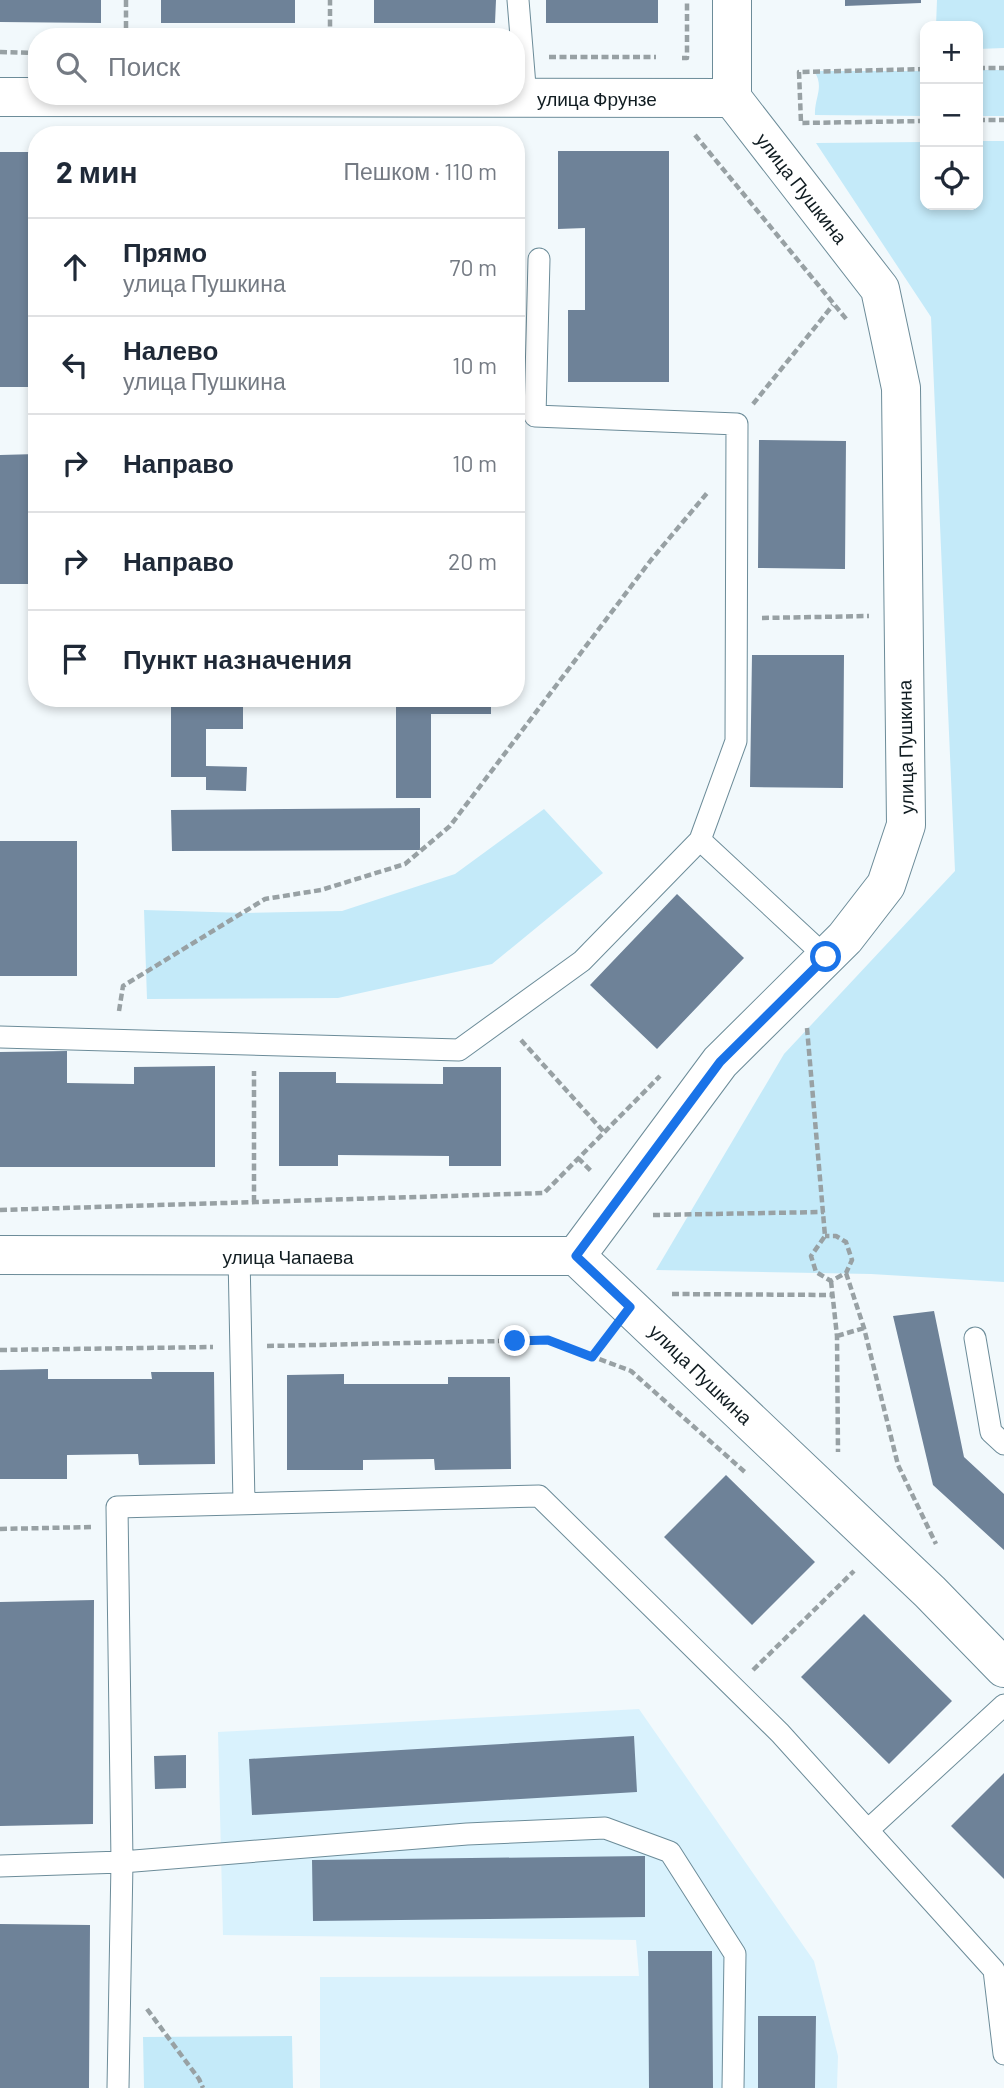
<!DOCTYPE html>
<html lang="ru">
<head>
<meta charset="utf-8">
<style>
  body { margin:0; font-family:Barlow,sans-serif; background:#f6f6f7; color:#1f2937 }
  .controls { position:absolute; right:21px; top:21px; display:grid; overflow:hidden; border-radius:14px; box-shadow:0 4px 10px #0003 }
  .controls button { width:63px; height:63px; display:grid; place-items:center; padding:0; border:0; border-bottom:2px solid #e0e1e3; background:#fff; color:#1f2937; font:35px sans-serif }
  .stop { position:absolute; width:21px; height:21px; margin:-16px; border:5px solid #1a73e8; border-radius:50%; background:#fff }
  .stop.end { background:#1a73e8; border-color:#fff; box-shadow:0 2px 7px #0008 }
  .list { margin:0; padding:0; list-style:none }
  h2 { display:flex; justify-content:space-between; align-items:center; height:91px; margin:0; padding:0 28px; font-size:30px }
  h2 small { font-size:23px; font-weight:400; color:#747a83 }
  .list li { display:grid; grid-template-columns:46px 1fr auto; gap:21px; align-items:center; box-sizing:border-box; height:98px; padding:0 28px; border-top:2px solid #e0e1e3 }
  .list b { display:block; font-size:26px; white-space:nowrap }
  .list p { margin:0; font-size:23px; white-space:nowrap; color:#747a83 }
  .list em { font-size:23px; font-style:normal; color:#747a83 }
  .icon { flex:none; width:38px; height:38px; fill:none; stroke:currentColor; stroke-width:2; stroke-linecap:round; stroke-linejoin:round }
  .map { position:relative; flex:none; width:1004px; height:2088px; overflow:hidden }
  .search { position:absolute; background:#fff; box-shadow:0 4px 10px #0003; left:28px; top:28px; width:497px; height:77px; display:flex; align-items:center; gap:18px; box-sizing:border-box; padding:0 24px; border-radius:28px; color:#747a83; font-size:26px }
  .panel { position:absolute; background:#fff; box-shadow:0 4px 10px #0003; left:28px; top:126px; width:497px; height:581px; border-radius:28px }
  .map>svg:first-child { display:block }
</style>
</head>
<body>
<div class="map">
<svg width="1004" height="2088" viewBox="0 0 1004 2088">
  <rect width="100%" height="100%" fill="#f2f9fc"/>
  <!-- built -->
  <path fill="#d9f2fd" d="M639 1709 814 1961 838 2056 837 2088H320V1977L639 1976 636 1940 223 1935 218 1732Z"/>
  <!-- green -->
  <path fill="#c4eaf9" d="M937 0H1004V48L978 49V26H936Z
    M978 70H1004V116H978Z
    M814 71H925V116L815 115C814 98 825 87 814 71Z
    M978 141H1004V1282L871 1274 656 1270 784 1054 955 871 931 317 816 143 925 142V205H978Z
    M544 809 603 873 492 964 338 998 147 999 144 910 246 913 342 911 455 874Z
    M292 2036 293 2088H144L143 2037Z"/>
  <!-- building -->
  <path fill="#6e8298" d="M0 0H101V23L0 22Z
    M161 0H295V23H161Z
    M374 0H496L495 23H374Z
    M546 0H658V23H546Z
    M845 0H921V3L845 6Z
    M558 151H669V382H568V310H585V228L558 229Z
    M0 152H37V387H0Z
    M759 440 846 441 845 569 758 568Z
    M37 454V584H0V455Z
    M752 655H844L843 788 750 787Z
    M171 698H243V729H206V766L247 767 246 791 206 790V777H171Z
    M396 698H491V714H431V798H396Z
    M420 808V850L172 851 171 810Z
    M0 841H77V976H0Z
    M677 894 744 958 657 1049 590 985Z
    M67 1051V1083L134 1084V1067L215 1066V1167H0V1052Z
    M443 1067H501V1166H449V1156L338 1155V1166H279V1072H336V1083L443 1084Z
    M934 1311 964 1457 1004 1494V1550L933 1485 893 1316Z
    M48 1369V1379H152L151 1372H214L215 1464 139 1465 138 1454 67 1455V1479H0V1370Z
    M344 1374V1384H448V1377H510L511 1469 435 1470 434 1459 363 1460V1470H287V1375Z
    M726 1475 815 1562 752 1625 664 1537Z
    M94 1600 93 1824 0 1826V1602Z
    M864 1614 952 1701 889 1764 801 1677Z
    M634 1736 637 1792 252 1815 249 1759Z
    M186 1755V1788L155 1789 154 1756Z
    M1004 1773V1879L951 1826Z
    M645 1856V1917L313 1921 312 1860Z
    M0 1924 90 1925 89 2088H0Z
    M648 1951H712L713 2088H649Z
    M758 2016H816L815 2088H758Z"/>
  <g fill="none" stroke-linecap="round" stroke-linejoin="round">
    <defs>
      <path id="service" d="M518 0 526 98
        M700 840 826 957
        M0 1037 459 1050 582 961 700 840 736 741 737 424 535 416 539 259
        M239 1256 244 1503
        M975 1338 991 1432 1004 1444
        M868 1830 1004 1705
        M0 1866 122 1862 118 2088
        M733 2088 735 1954 670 1852 605 1828 467 1834 122 1862 117 1507 539 1496 780 1733 994 1970 1004 2054"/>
      <path id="minor" d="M0 97 732 98
        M0 1255 576 1256
        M576 1256 720 1062 845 938 886 885 906 825 901 388 880 289 732 98V0
        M576 1256 930 1592 1004 1668"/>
    </defs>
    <!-- service casing -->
    <use href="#service" stroke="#6c8c99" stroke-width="23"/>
    <!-- minor casing -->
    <use href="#minor" stroke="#6c8c99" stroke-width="40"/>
    <!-- path -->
    <path stroke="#98a1a4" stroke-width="4.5" stroke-dasharray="7 3.5" stroke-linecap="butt" d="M126 0V37
      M330 37V0
      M0 52 37 53
      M549 57H656
      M682 58H687V0
      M978 68H1004
      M925 69 799 72 801 123 925 121
      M978 120H1004
      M695 135 847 320
      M753 404 833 305
      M762 618 869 616
      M119 1011 123 986 265 899 321 890 405 864 450 826 651 560 708 492
      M807 1028 825 1236 811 1256 816 1272 831 1281 846 1273 852 1260 846 1242 836 1236H825
      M521 1040 604 1132
      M578 1158 592 1172
      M254 1202V1071
      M0 1210 544 1193 660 1076
      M653 1215 824 1212
      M846 1273 864 1328 898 1465 936 1544
      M831 1281 837 1336 838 1452
      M672 1294 832 1295
      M837 1336 864 1328
      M267 1346 549 1340 631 1371 746 1473
      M0 1350 213 1347
      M592 1357 607 1337
      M0 1529 91 1527
      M753 1670 854 1571
      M147 2009 199 2079 203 2088"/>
    <!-- service -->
    <use href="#service" stroke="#fff" stroke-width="21"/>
    <!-- minor -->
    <use href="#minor" stroke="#fff" stroke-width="38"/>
  </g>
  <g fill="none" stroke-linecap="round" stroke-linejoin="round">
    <!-- route -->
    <path stroke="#1a73e8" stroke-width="9" d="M515 1341 548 1340 592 1357 630 1307 576 1256 720 1062 826 957"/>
  </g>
  <g text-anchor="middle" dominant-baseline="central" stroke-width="6" stroke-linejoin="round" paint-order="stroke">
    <!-- street labels -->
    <g font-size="19" fill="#101c21" stroke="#fff">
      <text x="597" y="98">улица Фрунзе</text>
      <text transform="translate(802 188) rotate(52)">улица Пушкина</text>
      <text transform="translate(905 747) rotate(-91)">улица Пушкина</text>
      <text x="288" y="1256">улица Чапаева</text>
      <text transform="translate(701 1374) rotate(44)">улица Пушкина</text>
    </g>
  </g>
</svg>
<div class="controls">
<button>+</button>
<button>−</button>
<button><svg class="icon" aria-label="locate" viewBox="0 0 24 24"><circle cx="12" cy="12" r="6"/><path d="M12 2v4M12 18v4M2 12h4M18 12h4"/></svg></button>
</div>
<div class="stop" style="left:826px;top:957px"></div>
<div class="stop end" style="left:515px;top:1341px"></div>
<div class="search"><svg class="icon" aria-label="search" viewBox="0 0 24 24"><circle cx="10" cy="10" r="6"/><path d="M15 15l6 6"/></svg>Поиск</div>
<section class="panel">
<h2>2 мин<small>Пешком · 110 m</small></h2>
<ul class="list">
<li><svg class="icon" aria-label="ahead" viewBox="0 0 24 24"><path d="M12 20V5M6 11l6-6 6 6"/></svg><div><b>Прямо</b><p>улица Пушкина</p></div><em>70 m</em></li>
<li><svg class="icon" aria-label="left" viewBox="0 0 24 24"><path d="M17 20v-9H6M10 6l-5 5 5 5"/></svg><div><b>Налево</b><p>улица Пушкина</p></div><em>10 m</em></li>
<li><svg class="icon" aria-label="right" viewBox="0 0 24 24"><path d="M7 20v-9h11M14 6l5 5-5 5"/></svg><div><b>Направо</b></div><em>10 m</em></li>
<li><svg class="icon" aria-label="right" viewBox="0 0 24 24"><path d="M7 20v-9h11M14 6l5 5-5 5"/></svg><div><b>Направо</b></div><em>20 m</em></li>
<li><svg class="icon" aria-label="arrive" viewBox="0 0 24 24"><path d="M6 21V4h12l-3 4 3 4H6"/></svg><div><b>Пункт назначения</b></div></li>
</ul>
</section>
</div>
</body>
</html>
